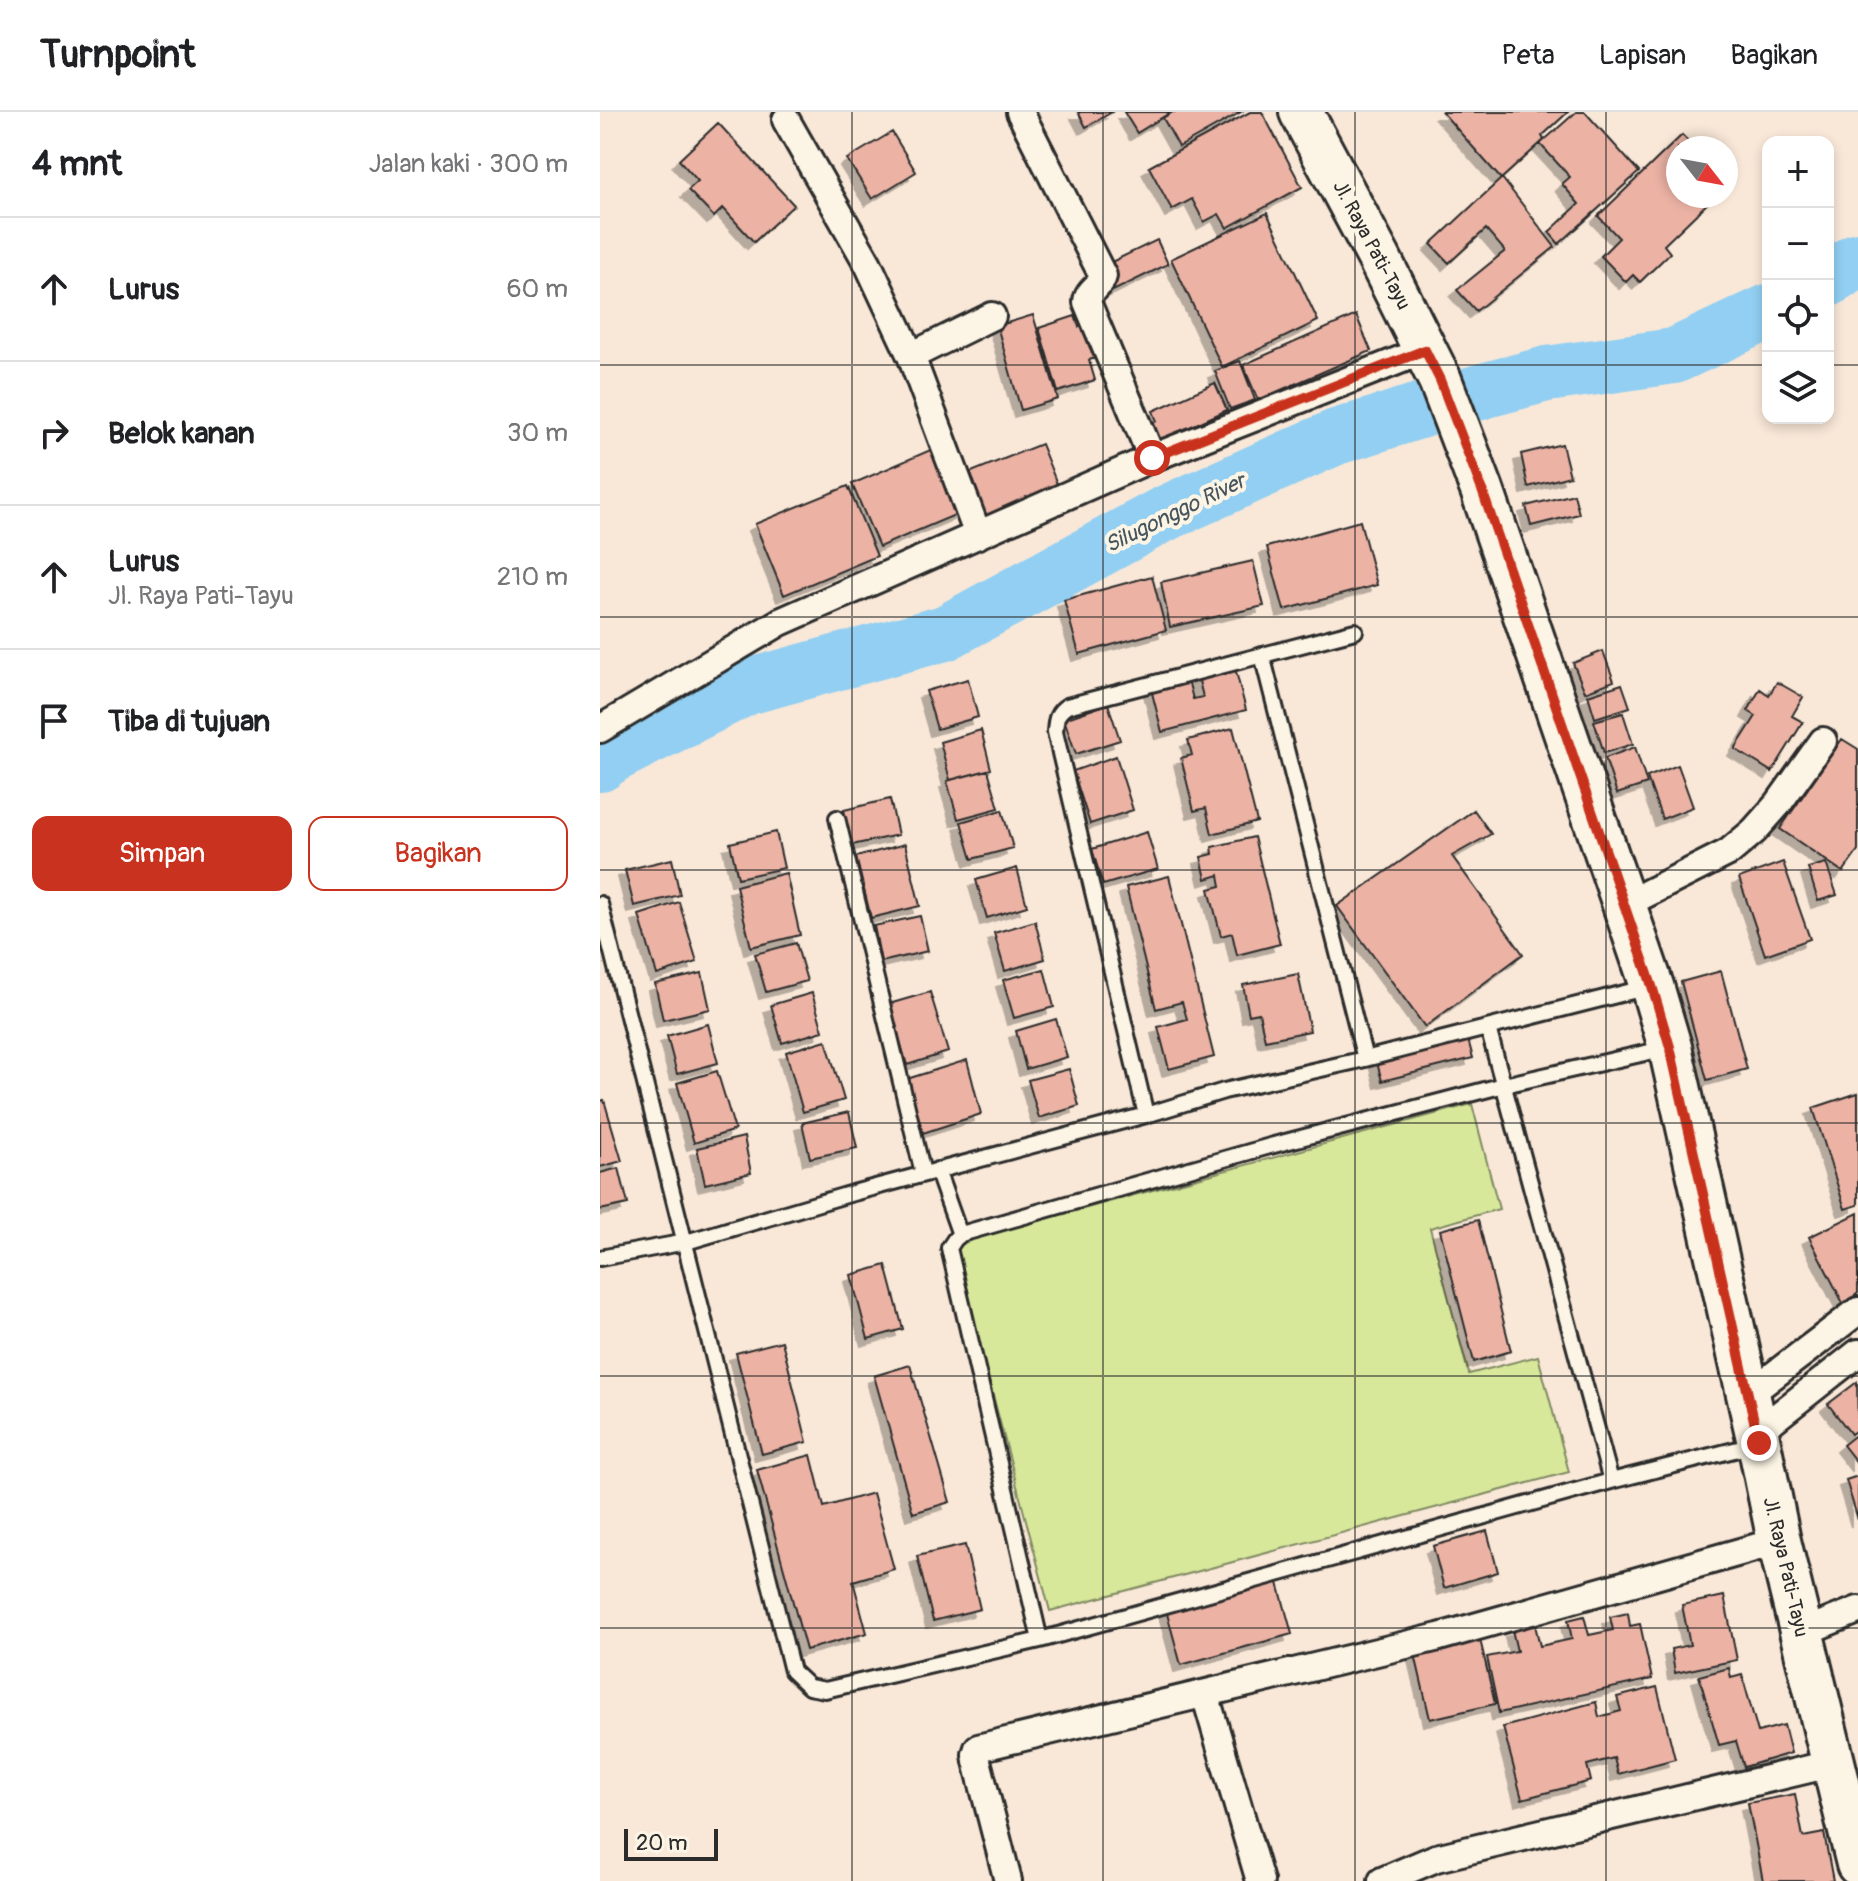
<!DOCTYPE html>
<html lang="id">
<head>
<meta charset="utf-8">
<style>
  body { margin:0; font-family:Pangolin,sans-serif; background:#f2f2f2; color:#202124 }
  .controls { position:absolute; right:24px; top:24px; display:grid; overflow:hidden; border-radius:16px; box-shadow:0 4px 12px #0003 }
  .controls button { width:72px; height:72px; display:grid; place-items:center; padding:0; border:0; border-bottom:2px solid #e0e0e0; background:#fff; color:#202124; font:40px sans-serif }
  .compass { position:absolute; left:1066px; top:24px; width:72px; height:72px; border-radius:50%; background:#fff; box-shadow:0 4px 12px #0003; rotate:121deg }
  .scale { position:absolute; left:24px; bottom:20px; width:94px; box-sizing:border-box; padding-left:8px; border:4px solid #2b2b2b; border-top:0; font-size:22px; line-height:28px; white-space:nowrap; color:#2b2b2b; -webkit-text-stroke:6px #fcf5e5; paint-order:stroke }
  .stop { position:absolute; width:24px; height:24px; margin:-18px; border:6px solid #c8321e; border-radius:50%; background:#fff }
  .stop.end { background:#c8321e; border-color:#fff; box-shadow:0 2px 8px #0008 }
  .list { margin:0; padding:0; list-style:none }
  h2 { display:flex; justify-content:space-between; align-items:center; height:104px; margin:0; padding:0 32px; font-size:34px }
  h2 small { font-size:26px; font-weight:400; color:#757577 }
  .list li { display:grid; grid-template-columns:52px 1fr auto; gap:24px; align-items:center; box-sizing:border-box; height:144px; padding:0 32px; border-top:2px solid #e0e0e0 }
  .list b { display:block; font-size:30px; white-space:nowrap }
  .list p { margin:0; font-size:26px; white-space:nowrap; color:#757577 }
  .list em { font-size:26px; font-style:normal; color:#757577 }
  .actions { display:flex; gap:16px; padding:24px 32px }
  .actions a { flex:1; padding:18px 0; border:2px solid #c8321e; border-radius:16px; text-align:center; font-size:28px; color:#c8321e }
  .actions .main { background:#c8321e; color:#fff }
  .icon { flex:none; width:44px; height:44px; fill:none; stroke:currentColor; stroke-width:2; stroke-linecap:round; stroke-linejoin:round }
  .map { position:relative; flex:none; width:1258px; height:1769px; overflow:hidden }
  header { display:flex; align-items:center; gap:48px; box-sizing:border-box; height:112px; padding:0 40px; background:#fff; border-bottom:2px solid #e0e0e0 }
  header strong { font-size:38px }
  nav { display:flex; gap:44px; margin-inline-start:auto; font-size:28px }
  main { display:flex }
  aside { flex:1; background:#fff }
  .map>svg:first-child { display:block }
</style>
</head>
<body>
<header>
<strong>Turnpoint</strong>
<nav><a>Peta</a><a>Lapisan</a><a>Bagikan</a></nav>
</header>
<main>
<aside>
<h2>4 mnt<small>Jalan kaki · 300 m</small></h2>
<ul class="list">
<li><svg class="icon" aria-label="ahead" viewBox="0 0 24 24"><path d="M12 20V5M6 11l6-6 6 6"/></svg><div><b>Lurus</b></div><em>60 m</em></li>
<li><svg class="icon" aria-label="right" viewBox="0 0 24 24"><path d="M7 20v-9h11M14 6l5 5-5 5"/></svg><div><b>Belok kanan</b></div><em>30 m</em></li>
<li><svg class="icon" aria-label="ahead" viewBox="0 0 24 24"><path d="M12 20V5M6 11l6-6 6 6"/></svg><div><b>Lurus</b><p>Jl. Raya Pati-Tayu</p></div><em>210 m</em></li>
<li><svg class="icon" aria-label="arrive" viewBox="0 0 24 24"><path d="M6 21V4h12l-3 4 3 4H6"/></svg><div><b>Tiba di tujuan</b></div></li>
</ul>
<div class="actions"><a class="main">Simpan</a><a>Bagikan</a></div>
</aside>
<div class="map">
<svg width="1258" height="1769" viewBox="0 0 1258 1769">
  <defs>
    <filter id="shadow"><feDropShadow dx="-7" dy="7" stdDeviation="0" flood-color="#0004"/></filter>
  </defs>
  <rect width="100%" height="100%" fill="#f9e8d8"/>
  <filter id="ink" filterUnits="userSpaceOnUse"><feTurbulence type="fractalNoise" baseFrequency=".0125" numOctaves="2"/><feDisplacementMap in="SourceGraphic" scale="16" xChannelSelector="R" yChannelSelector="G"/><feConvolveMatrix kernelMatrix="1 2 1 2 8 2 1 2 1" color-interpolation-filters="sRGB"/></filter>
  <g filter="url(#ink)">
    <!-- green -->
    <path fill="#d7e89b" stroke="#818a63" stroke-width="2" d="M872 992 899 1097 830 1116 869 1262 938 1244 969 1360 450 1499 353 1132Z"/>
    <g fill="none" stroke-linecap="round" stroke-linejoin="round">
      <!-- river -->
      <path stroke="#92cff2" stroke-width="56" d="M1228 167 1258 148
        M0 652 11 644 147 575 345 521 564 402 736 325 886 278 947 262 1074 244 1168 200"/>
    </g>
    <!-- building -->
    <path fill="#ecb3a5" stroke="#2b2b2b" stroke-width="2" filter="url(#shadow)" d="M478 0H512L486 15Z
      M524 0H571L537 21Z
      M573 0H641L579 35 563 6Z
      M650 0H662L702 75 627 116 619 102 604 110 592 87 572 98 549 55Z
      M842 0H968L942 24 944 28 901 67Z
      M976 0H985L1039 60 959 132 949 120 979 92 962 72 970 65 940 32Z
      M118 11 194 93 154 130 123 96 114 105 88 78 98 69 79 48Z
      M292 20 316 60 272 87 247 47Z
      M1082 23 1095 36H1078V84H1115L1064 133 1070 141 1040 170 1033 163 1026 170 1001 144 1019 126 998 104Z
      M902 66 955 135 876 199 857 178 905 139 886 117 849 151 831 132Z
      M667 101 718 209 622 255 571 147Z
      M557 128 568 152 513 179 501 155Z
      M433 203 458 287 421 298 397 214Z
      M756 203 771 239 658 288 643 253Z
      M475 204 479 215 485 213 496 246 489 248 495 268 458 280 439 216Z
      M640 249 655 288 630 297 615 259Z
      M615 271 627 298 548 334 540 316 557 309 553 299Z
      M441 332 459 377 377 410 359 365Z
      M962 332 970 364 928 375 921 342Z
      M335 336 362 400 279 435 252 372Z
      M248 374 277 444 184 483 155 412Z
      M974 382 979 402 931 414 926 394Z
      M760 409 777 473 684 498 667 435Z
      M653 449 664 494 570 515 561 470Z
      M552 464 566 518 479 542 464 488Z
      M1003 539 1014 569 985 580 973 551Z
      M634 552 646 598 562 620 550 573 587 564 593 587 603 585 597 561Z
      M368 567 378 605 337 617 326 579Z
      M1177 570 1203 585 1192 604 1203 610 1172 660 1135 637 1156 604 1148 599 1160 577 1169 583Z
      M1022 572 1030 595 995 606 988 583Z
      M508 592 520 628 476 642 464 607Z
      M1023 601 1033 632 1004 641 994 609Z
      M633 616 657 710 612 722 606 696 594 699 581 646 592 643 588 628Z
      M381 618 391 657 350 668 340 630Z
      M1242 627 1258 637V739L1243 760 1180 717Z
      M1035 635 1047 672 1017 682 1005 646Z
      M516 644 533 698 490 712 473 659Z
      M1078 653 1093 695 1062 707 1047 665Z
      M388 658 399 696 358 707 347 669Z
      M290 687 298 723 252 733 244 698Z
      M402 698 413 736 372 747 361 710Z
      M874 698 891 722 852 744 923 842 825 915 737 794Z
      M176 720 184 756 138 766 130 731Z
      M547 720 558 757 503 773 492 737Z
      M654 725 680 832 637 843 632 821 621 824 609 777 621 774 619 763 606 767 601 745 613 742 612 735Z
      M305 732 320 794 271 806 256 745Z
      M72 747 80 783 34 794 25 758Z
      M1183 750 1210 827 1165 843 1139 766Z
      M1226 751 1237 783 1218 789 1208 756Z
      M417 756 427 794 387 806 376 768Z
      M186 761 200 823 151 835 136 774Z
      M569 764 614 945 569 957 558 915 587 907 582 890 556 897 526 775Z
      M79 790 97 850 57 863 39 803Z
      M320 804 328 839 281 850 274 814Z
      M435 809 445 847 405 859 394 821Z
      M196 831 207 869 166 880 155 842Z
      M444 857 454 895 414 906 403 868Z
      M1121 859 1147 957 1107 968 1081 870Z
      M102 861 110 897 63 908 55 872Z
      M698 862 710 919 665 928 659 901 649 903 643 873Z
      M330 880 348 940 307 953 289 892Z
      M212 881 223 919 182 931 171 893Z
      M456 907 467 945 426 957 416 919Z
      M108 912 118 951 77 962 67 924Z
      M867 924 873 946 782 969 776 947Z
      M226 928 244 988 203 1000 186 940Z
      M367 948 381 1002 323 1021 307 967Z
      M469 957 479 994 439 1006 428 968Z
      M117 959 135 1018 94 1031 77 971Z
      M1258 981V1093L1245 1097 1213 996Z
      M4 988 22 1049 0 1055V989Z
      M249 1000 257 1036 210 1046 202 1011Z
      M144 1025 151 1061 105 1072 97 1036Z
      M19 1056 28 1092 0 1098V1061Z
      M1258 1101V1181L1244 1193 1209 1125Z
      M878 1108 911 1239 874 1250 840 1118Z
      M286 1153 303 1217 268 1227 251 1163Z
      M182 1229 207 1330 162 1342 136 1241Z
      M310 1253 350 1390 313 1401 274 1264Z
      M1257 1270 1258 1317 1251 1322 1228 1292Z
      M1258 1321V1352L1243 1333Z
      M211 1343 224 1395 273 1381 294 1457 253 1469 267 1521 206 1538 157 1358Z
      M1258 1364V1408L1246 1368Z
      M887 1419 898 1460 844 1476 833 1434Z
      M365 1433 380 1497 333 1509 317 1444Z
      M677 1467 692 1522 581 1553 566 1498Z
      M1124 1484 1137 1548 1075 1561 1071 1537 1090 1533 1082 1493Z
      M1028 1501 1030 1514 1040 1512 1052 1567 899 1601 887 1545 917 1539 912 1518 935 1513 940 1534 972 1527 968 1508 984 1504 989 1523 1013 1518 1010 1505Z
      M879 1523 895 1592 830 1607 814 1538Z
      M1129 1556 1131 1566 1142 1563 1158 1620 1184 1613 1191 1641 1144 1655 1136 1629 1119 1633 1099 1564Z
      M1057 1575 1075 1647 1018 1662 1014 1646 987 1653 991 1669 922 1687 903 1615 996 1590 999 1605 1021 1599 1017 1585Z
      M1195 1682 1203 1725 1224 1721 1233 1769H1163L1148 1691Z"/>
    <g fill="none" stroke-linecap="round" stroke-linejoin="round">
      <defs>
        <path id="service" d="M662 543 765 947
          M237 706 323 1061
          M0 792 192 1559 209 1575 225 1578 440 1528 1011 1369 1154 1333
          M888 916 1011 1369
          M546 1003 455 620C456 608 456 601 467 594L755 519
          M337 1058 360 1123
          M0 1146 86 1130 253 1081 546 1003 624 979 765 947 1048 875
          M440 1528 349 1136 355 1127 361 1122 670 1034 904 973 1067 936"/>
        <path id="minor" d="M420 0 503 164C501 175 488 178 487 190L552 346
          M186 8 268 152 311 244 378 423
          M311 244 392 204
          M0 617 180 510 552 346 825 238
          M1024 793 1129 740 1154 719 1178 692 1223 629
          M1148 1283 1258 1199
          M1156 1319 1173 1308 1258 1241
          M1201 1521 1258 1498
          M605 1582 660 1769
          M408 1769 377 1649 376 1642 378 1636 839 1525 1179 1429
          M782 1769 836 1746 1234 1651"/>
        <path id="primary" d="M701 0 779 146 840 268 882 378 1052 874 1070 935 1159 1331 1179 1429 1258 1752"/>
      </defs>
      <!-- service casing -->
      <use href="#service" stroke="#2b2b2b" stroke-width="20"/>
      <!-- minor casing -->
      <use href="#minor" stroke="#2b2b2b" stroke-width="32"/>
      <!-- primary casing -->
      <use href="#primary" stroke="#2b2b2b" stroke-width="48"/>
      <!-- service -->
      <use href="#service" stroke="#fcf5e5" stroke-width="14"/>
      <!-- minor -->
      <use href="#minor" stroke="#fcf5e5" stroke-width="26"/>
      <!-- primary -->
      <use href="#primary" stroke="#fcf5e5" stroke-width="42"/>
    </g>
  </g>
  <g fill="none" stroke-linecap="round" stroke-linejoin="round" filter="url(#ink)">
    <!-- route -->
    <path stroke="#c8321e" stroke-width="10" d="M552 346 825 238 840 268 882 378 1052 874 1070 935 1159 1331"/>
  </g>
  <!-- grid -->
  <path fill="none" stroke="#2b2b2b" stroke-width="2" stroke-opacity="0.55" d="M252 0V1769M503 0V1769M755 0V1769M1006 0V1769M0 253H1168M1228 253H1258M0 505H1258M0 758H1258M0 1011H1258M0 1264H1258M0 1516H1258"/>
  <g text-anchor="middle" dominant-baseline="central" stroke-width="8" stroke-linejoin="round" paint-order="stroke">
    <!-- street labels -->
    <g font-size="20" fill="#2b2b2b" stroke="#fcf5e5">
      <text transform="translate(772 133) rotate(62)">Jl. Raya Pati-Tayu</text>
      <text transform="translate(1186 1455) rotate(77)">Jl. Raya Pati-Tayu</text>
    </g>
    <!-- water labels -->
    <g font-size="22" font-style="italic" fill="#45545d" stroke="#fcf5e5">
      <text transform="translate(575 401) rotate(-26)">Silugonggo River</text>
    </g>
  </g>
</svg>
<div class="controls">
<button>+</button>
<button>−</button>
<button><svg class="icon" aria-label="locate" viewBox="0 0 24 24"><circle cx="12" cy="12" r="6"/><path d="M12 2v4M12 18v4M2 12h4M18 12h4"/></svg></button>
<button><svg class="icon" aria-label="layers" viewBox="0 0 24 24"><path d="M12 4l9 5-9 5-9-5zM3 14l9 5 9-5"/></svg></button>
</div>
<svg class="compass" viewBox="-18 -18 36 36"><path d="M0-13l5 13h-10z" fill="#e53935"/><path d="M0 13l5-13h-10z" fill="#757577"/></svg>
<div class="scale">20 m</div>
<div class="stop" style="left:552px;top:346px"></div>
<div class="stop end" style="left:1159px;top:1331px"></div>
</div>
</main>
</body>
</html>
